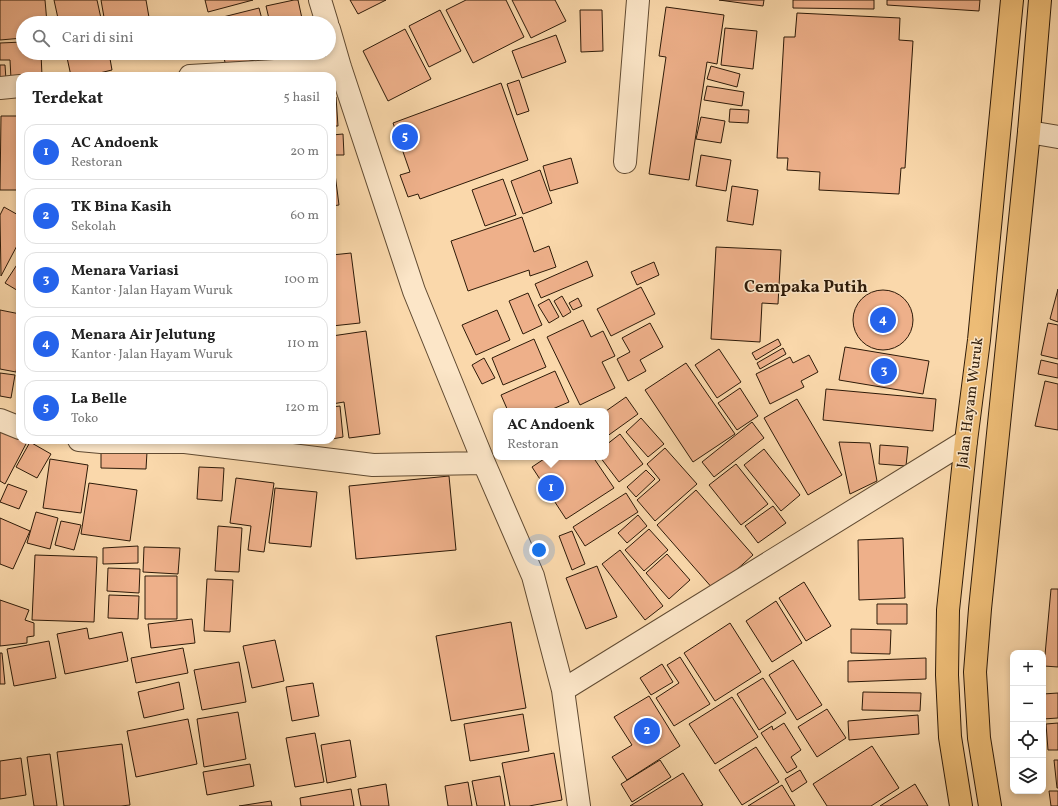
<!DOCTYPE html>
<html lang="id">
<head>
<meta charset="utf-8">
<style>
  body { margin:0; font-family:Vollkorn,serif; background:#f6f6f6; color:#222 }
  .controls { position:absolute; right:12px; bottom:12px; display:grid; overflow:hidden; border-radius:8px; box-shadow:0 2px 6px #0003 }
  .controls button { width:36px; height:36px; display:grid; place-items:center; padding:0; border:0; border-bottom:1px solid #e0e0e0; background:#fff; color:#222; font:20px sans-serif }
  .you { position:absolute; left:539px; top:550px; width:14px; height:14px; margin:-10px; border:3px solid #fff; border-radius:50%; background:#1a73e8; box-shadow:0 0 0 6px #1a73e833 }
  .badge { display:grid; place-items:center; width:26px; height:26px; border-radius:50%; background:#2563eb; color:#fff; font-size:13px; font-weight:700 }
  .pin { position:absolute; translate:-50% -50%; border:2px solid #fff; box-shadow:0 1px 4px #0006 }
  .popup { position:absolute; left:493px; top:408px; width:116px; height:52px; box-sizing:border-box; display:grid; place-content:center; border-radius:8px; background:#fff; filter:drop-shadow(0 1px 3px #0005); font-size:13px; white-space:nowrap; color:#767676 }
  .popup b { font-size:15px; color:#222 }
  .popup::after { content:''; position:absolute; left:50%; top:100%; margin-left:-8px; border:8px solid transparent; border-top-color:#fff }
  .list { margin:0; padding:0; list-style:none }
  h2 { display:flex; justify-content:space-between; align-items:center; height:52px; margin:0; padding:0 16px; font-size:17px }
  h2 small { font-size:13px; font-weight:400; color:#767676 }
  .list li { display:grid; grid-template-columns:26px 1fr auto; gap:12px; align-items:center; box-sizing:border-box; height:56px; margin:0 8px 8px; padding:0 8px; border:1px solid #e0e0e0; border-radius:12px }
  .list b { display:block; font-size:15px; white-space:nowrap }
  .list p { margin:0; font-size:13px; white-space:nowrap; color:#767676 }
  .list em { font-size:13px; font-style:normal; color:#767676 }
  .icon { flex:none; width:22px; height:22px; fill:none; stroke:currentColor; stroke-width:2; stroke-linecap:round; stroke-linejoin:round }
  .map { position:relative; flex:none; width:1058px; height:806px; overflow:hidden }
  .search { position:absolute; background:#fff; box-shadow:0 2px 6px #0003; left:16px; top:16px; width:320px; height:44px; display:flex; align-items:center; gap:10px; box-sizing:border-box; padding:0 14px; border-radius:22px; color:#767676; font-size:15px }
  .panel { position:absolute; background:#fff; box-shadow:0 2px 6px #0003; left:16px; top:72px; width:320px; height:372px; border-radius:12px }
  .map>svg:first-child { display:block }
</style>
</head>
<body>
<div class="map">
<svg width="1058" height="806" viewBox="0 0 1058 806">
  <rect width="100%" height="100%" fill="#fad8ab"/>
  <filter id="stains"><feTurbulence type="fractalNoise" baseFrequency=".005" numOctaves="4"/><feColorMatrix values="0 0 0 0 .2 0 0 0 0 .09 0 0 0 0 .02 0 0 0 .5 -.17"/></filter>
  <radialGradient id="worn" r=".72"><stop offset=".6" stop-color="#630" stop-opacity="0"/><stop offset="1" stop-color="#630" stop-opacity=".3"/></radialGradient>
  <!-- building -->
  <path fill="#eeb08a" stroke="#2d1a08" d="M0 0H45L47 23H23V38L0 40Z
    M54 0H97L102 23H59Z
    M101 0H146L150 23H105Z
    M205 0H253L208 12Z
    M294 0H298L303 23H270L266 6Z
    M350 0H386L358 14Z
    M466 0H506L524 37 473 63 446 10Z
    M512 0H555L566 21 531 38Z
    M719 0H764L763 6Z
    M793 0H874V9L793 8Z
    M887 0H980L979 11 887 5Z
    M666 7 724 15 717 64 707 62 689 180 649 174 666 57 659 56Z
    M259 8 263 23H216L215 19Z
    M440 10 461 51 429 67 409 26Z
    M580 10H602L603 51 581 52Z
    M797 13 900 18 899 40 913 41 905 168H901L899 194 819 190 820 172 787 170 788 158H777L784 37H795Z
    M725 28 757 31 753 69 721 65Z
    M405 29 431 79 388 101 363 51Z
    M556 35 566 62 522 78 512 51Z
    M23 42V53H41L42 76H20L11 79 10 60H0V43Z
    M66 53H109L112 70 87 76H71Z
    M223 53H270L271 56 226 67Z
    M276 53H310L311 54 278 62Z
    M0 65H5L6 80H0Z
    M711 66 740 74 737 87 707 79Z
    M519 80 529 111 517 115 507 84Z
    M501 83 528 160 420 199 418 194 408 197 400 175 410 172 393 123Z
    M707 86 744 92 742 106 704 100Z
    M336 97 338 126H332V98Z
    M730 109 749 110 748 123 729 122Z
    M1 116H20V190H0Z
    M701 117 725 121 721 143 696 139Z
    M343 134 344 155H332V135Z
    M701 155 731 160 726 191 696 186Z
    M571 158 578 183 550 191 543 166Z
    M332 166H334L339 205 332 206Z
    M540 170 552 203 523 214 511 181Z
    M503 179 516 215 485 226 472 190Z
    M732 186 758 190 753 225 727 221Z
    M4 207 20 216V240L1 276 0 215Z
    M522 217 534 252 549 246 556 267 530 276 529 270 468 291 451 241Z
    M716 247 781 250 778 304 762 303 760 342 711 339Z
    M351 253 360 323 332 326V255Z
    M20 260V292L5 283Z
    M587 261 593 276 541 298 535 284Z
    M654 262 659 275 637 285 631 272Z
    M641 287 655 314 611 336 597 309Z
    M1058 289V322L1050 319Z
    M853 320a30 30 0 1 1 60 0a30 30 0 1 1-60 0Z
    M528 293 542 325 523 334 509 301Z
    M562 296 571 312 563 317 554 301Z
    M578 298 582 306 573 310 569 303Z
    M549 299 559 317 549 323 538 305Z
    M0 310 20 314V350L16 372 0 369Z
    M497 310 510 340 476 355 462 325Z
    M583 320 591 337 603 331 615 356 602 362 615 388 580 405 547 337Z
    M650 323 663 347 640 360 646 371 628 381 617 359 630 352 622 338Z
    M1048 323 1058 325V359L1041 355Z
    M366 331 380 434 349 438 344 402 332 404V336Z
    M534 339 546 367 503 385 492 358Z
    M778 339 781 345 756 360 752 353Z
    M845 347 929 361 923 394 839 380Z
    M783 348 786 354 760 369 757 363Z
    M719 349 741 382 717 398 695 365Z
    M809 355 818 372 801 381 804 387 770 404 756 374 790 357 793 363Z
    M484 358 495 378 482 384 472 365Z
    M1041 360 1058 364V378L1038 374Z
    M686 363 735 434 693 462 645 390Z
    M555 371 569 402 548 411H508L501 395Z
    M0 373 15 375 11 398 0 396Z
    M1045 381 1058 384V430L1035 426Z
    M740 388 758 416 737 430 718 403Z
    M826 389 936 399 933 431 823 420Z
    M626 397 638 414 606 437V411Z
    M797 399 842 475 808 495 764 418Z
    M340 406 343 437 332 439V407Z
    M641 418 664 444 648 457 626 432Z
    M752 422 764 438 714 477 702 462Z
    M0 428 20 438V440L27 442 5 484 0 481Z
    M620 434 643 464 619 482 600 457H606V445Z
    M30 442 51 454 37 478 16 467Z
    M839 442 870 443 877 481 850 494Z
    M880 445 908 447 906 466 879 464Z
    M665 448 697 484 655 521 637 500 660 480 647 464Z
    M764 449 800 495 781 511 744 465Z
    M101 451 147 452 146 469 101 468Z
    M547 457H593L614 488 566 519 532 467Z
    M50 459 88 465 81 513 43 508Z
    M736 464 768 504 741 525 709 485Z
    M199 467 224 468 222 501 197 499Z
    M646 470 655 479 636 497 627 487Z
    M449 476 456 550 356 559 349 486Z
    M236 478 274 483 264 552 248 550 251 526 230 523Z
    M89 483 137 490 130 541 81 534Z
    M8 484 27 491 19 509 0 502Z
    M275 488 317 492 311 547 269 543Z
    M696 490 753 555 714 590 657 525Z
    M626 493 638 512 585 546 573 527Z
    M773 506 786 523 758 543 745 526Z
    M36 512 58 518 50 549 27 543Z
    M638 515 647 526 627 543 618 533Z
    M0 518 30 531 13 569 0 564Z
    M61 521 81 525 74 550 55 545Z
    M218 526 242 528 239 572 215 571Z
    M649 529 668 550 644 571 625 550Z
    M572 531 585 564 572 570 559 536Z
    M903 538 905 598 859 600 858 540Z
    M138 546V563L103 564V548Z
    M144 547 180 548 178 574 143 572Z
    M620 550 663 606 645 620 602 564Z
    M667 554 690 580 669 599 646 573Z
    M35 555 97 557 94 622 32 620Z
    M597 566 617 617 586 629 566 578Z
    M108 568 140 569 139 593 107 591Z
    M145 576H177V619H145Z
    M207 579 233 580 230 632 204 631Z
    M804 582 831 626 806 641 779 598Z
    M1051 589H1058V667L1044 666Z
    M109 595 139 596 138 619 108 618Z
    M0 600 29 610 25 620 34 623V636L27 637V643L0 646Z
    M776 601 802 643 772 662 746 621Z
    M877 604H907V624H877Z
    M192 619 195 643 151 648 148 624Z
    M511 622 526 708 451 721 436 636Z
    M730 623 761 672 715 701 684 653Z
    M87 628 89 639 122 632 128 661 65 674 57 634Z
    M851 629 891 630 890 654 851 653Z
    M275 640 284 681 252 688 243 646Z
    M49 641 56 678 14 686 7 649Z
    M183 648 188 673 136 683 131 658Z
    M0 653H2L5 684H0Z
    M680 657 710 704 674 726 656 698 679 683 667 665Z
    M926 658V679L848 682V661Z
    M793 660 822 705 797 720 769 675Z
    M239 662 246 702 202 710 194 670Z
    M662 664 673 682 651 695 640 678Z
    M763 678 786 713 759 730 737 694Z
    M179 682 184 709 144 718 138 692Z
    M313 683 319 716 292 721 286 687Z
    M863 692 921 693 920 711 862 710Z
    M1058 693V718L1043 719V694Z
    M649 696 680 746 627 780 612 757 632 745 614 717Z
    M732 697 758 737 715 764 689 724Z
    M827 709 846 738 817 757 798 727Z
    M238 712 246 759 204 767 197 719Z
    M523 714 529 751 470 761 464 724Z
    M918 715 919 734 849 740 848 721Z
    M188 719 197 764 136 777 127 731Z
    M784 723 801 750 791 757 797 767 787 773 761 733 772 726 773 730Z
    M1058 723V750H1048L1046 724Z
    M315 733 324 782 295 787 286 738Z
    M350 740 356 777 327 783 321 745Z
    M122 744 130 805 121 806H64L57 752Z
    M872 746 899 788 871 806H827L813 784Z
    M756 747 779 782 742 805 719 770Z
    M554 753 562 800 529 806H510L502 763Z
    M50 754 57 806H34L27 757Z
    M21 758 26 795 0 799V761Z
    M660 760 671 777 632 802 621 784Z
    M1054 760H1058V788H1057Z
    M250 764 254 786 207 795 203 772Z
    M800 770 807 782 792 792 785 779Z
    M683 773 703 805 700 806H630Z
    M500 776 505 806H477L472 781Z
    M468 782 472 806H448L445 786Z
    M386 784 389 806H361L358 789Z
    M915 784 928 806H880Z
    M782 785 795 806H748Z
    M351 789 354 806H301L300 798Z
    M1049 791H1058V806H1051Z
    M271 801 272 806H239Z"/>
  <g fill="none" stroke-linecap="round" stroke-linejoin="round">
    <defs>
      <path id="minor" d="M320 0 327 23
        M329 29 340 67 414 291 484 463 533 576 563 690 579 806
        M190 76 340 67
        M0 88 20 86
        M1029 132 1058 137
        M625 162 638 0
        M0 420 20 428
        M79 440 101 442H185L373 465 484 463
        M563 690 966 441"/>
      <path id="major" d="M961 806 950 737 947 675 948 610 966 441 979 340 1012 0
        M990 806 979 738 975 672 980 609 1029 132 1040 0"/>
    </defs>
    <!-- minor casing -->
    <use href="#minor" stroke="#604a31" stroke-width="24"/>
    <!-- major casing -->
    <use href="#major" stroke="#2d1a08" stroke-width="24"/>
    <!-- minor -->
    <use href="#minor" stroke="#fce6c8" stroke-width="22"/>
    <!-- major -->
    <use href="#major" stroke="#edbc76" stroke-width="22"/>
  </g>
  <g text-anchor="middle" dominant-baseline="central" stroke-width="3" stroke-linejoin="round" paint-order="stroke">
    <!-- street labels -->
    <g font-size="15" fill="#2d1a08" stroke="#fce6c8">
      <text transform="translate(971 403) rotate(-83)">Jalan Hayam Wuruk</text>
    </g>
    <!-- quarter labels -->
    <g font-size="17" font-weight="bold" fill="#2d1a08" stroke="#fce6c8">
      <text x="806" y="287">Cempaka Putih</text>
    </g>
  </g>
  <rect width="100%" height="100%" filter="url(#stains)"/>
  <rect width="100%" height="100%" fill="url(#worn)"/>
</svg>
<div class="controls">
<button>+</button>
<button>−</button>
<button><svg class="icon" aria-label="locate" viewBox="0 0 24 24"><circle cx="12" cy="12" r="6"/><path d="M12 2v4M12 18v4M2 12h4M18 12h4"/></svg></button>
<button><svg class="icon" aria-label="layers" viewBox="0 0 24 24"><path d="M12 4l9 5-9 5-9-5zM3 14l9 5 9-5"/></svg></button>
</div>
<div class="you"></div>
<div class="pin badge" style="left:551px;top:488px">1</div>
<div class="popup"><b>AC Andoenk</b>Restoran</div>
<div class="pin badge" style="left:647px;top:731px">2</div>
<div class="pin badge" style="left:884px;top:371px">3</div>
<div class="pin badge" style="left:883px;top:320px">4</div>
<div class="pin badge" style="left:405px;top:137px">5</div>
<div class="search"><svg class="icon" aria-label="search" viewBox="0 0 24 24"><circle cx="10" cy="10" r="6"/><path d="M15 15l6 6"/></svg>Cari di sini</div>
<section class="panel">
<h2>Terdekat<small>5 hasil</small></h2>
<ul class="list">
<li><span class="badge">1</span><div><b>AC Andoenk</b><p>Restoran</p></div><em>20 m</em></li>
<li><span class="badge">2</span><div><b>TK Bina Kasih</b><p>Sekolah</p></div><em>60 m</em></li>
<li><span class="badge">3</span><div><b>Menara Variasi</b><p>Kantor · Jalan Hayam Wuruk</p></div><em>100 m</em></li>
<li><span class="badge">4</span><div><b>Menara Air Jelutung</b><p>Kantor · Jalan Hayam Wuruk</p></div><em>110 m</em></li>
<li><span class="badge">5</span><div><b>La Belle</b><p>Toko</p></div><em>120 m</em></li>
</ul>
</section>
</div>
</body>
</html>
